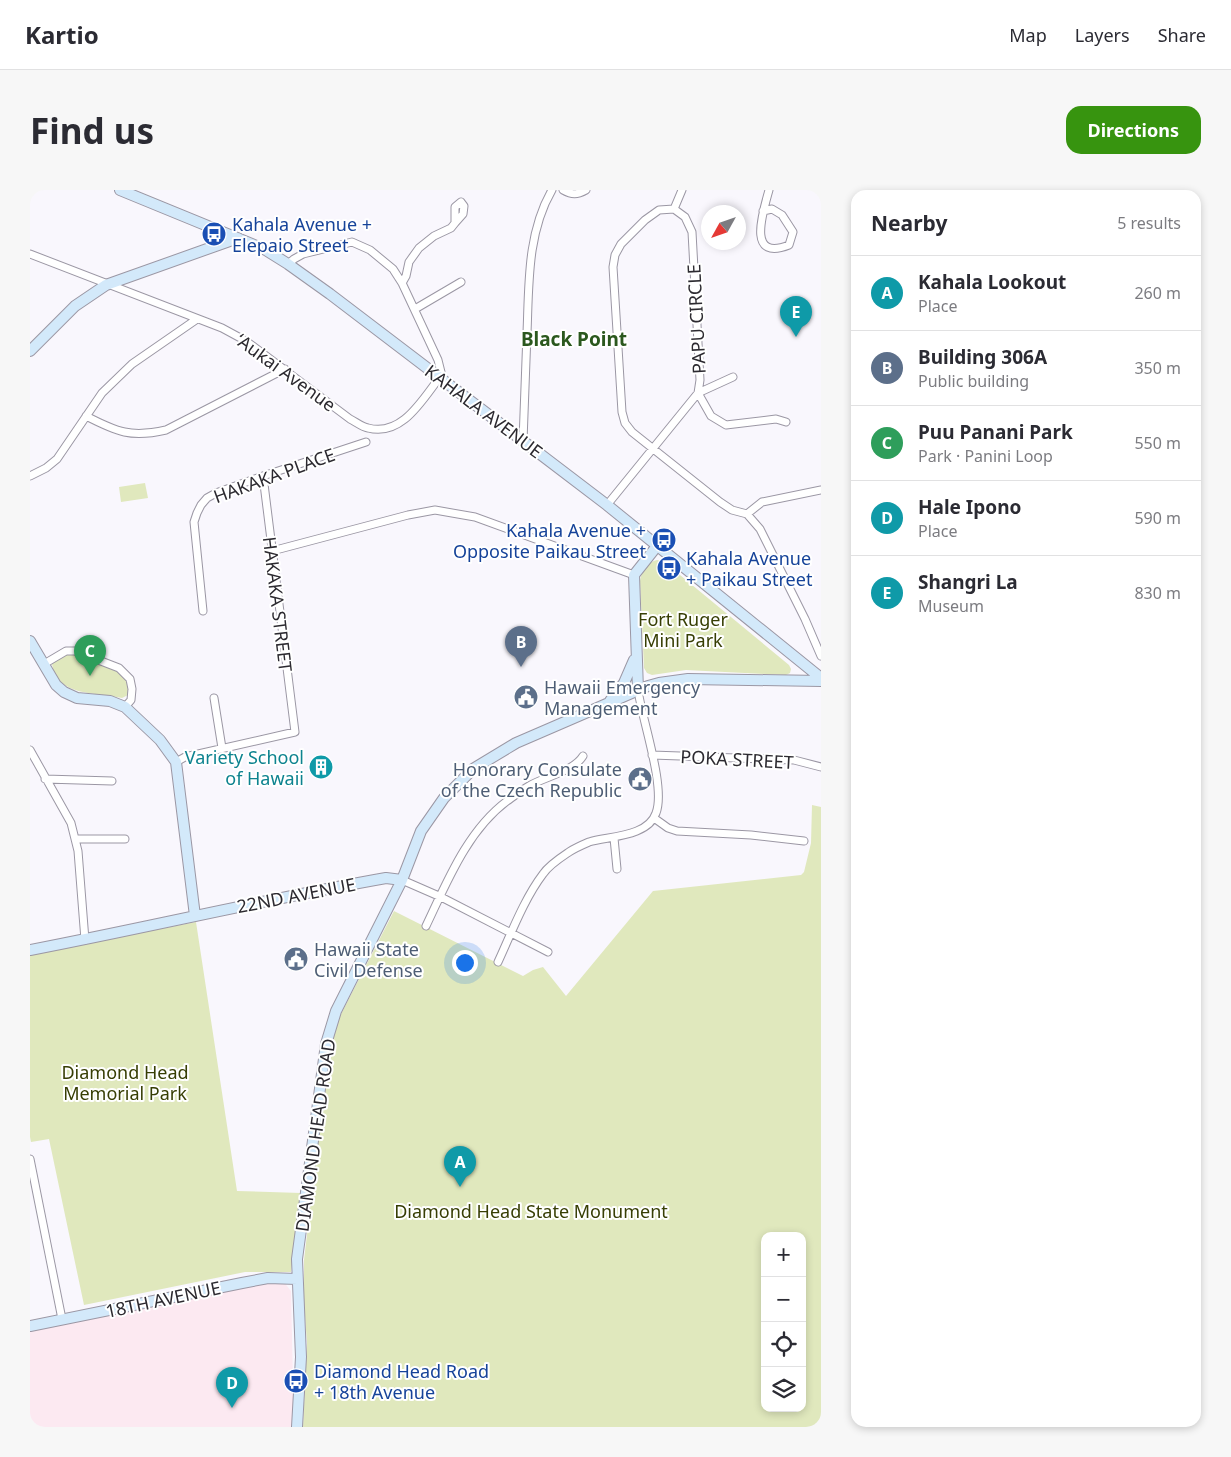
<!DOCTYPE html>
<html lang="en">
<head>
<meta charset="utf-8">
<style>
  body { margin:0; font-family:"Noto Sans",sans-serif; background:#f7f7f7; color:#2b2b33 }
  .controls { position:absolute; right:15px; bottom:15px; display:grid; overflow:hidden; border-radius:10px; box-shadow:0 2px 8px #0003 }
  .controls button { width:45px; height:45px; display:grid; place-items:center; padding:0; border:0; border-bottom:1px solid #e1e1e2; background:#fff; color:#2b2b33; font:25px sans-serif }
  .compass { position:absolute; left:671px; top:15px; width:45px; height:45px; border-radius:50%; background:#fff; box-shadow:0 2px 8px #0003; rotate:230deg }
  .you { position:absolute; left:434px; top:772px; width:18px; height:18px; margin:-12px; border:4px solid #fff; border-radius:50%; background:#1a73e8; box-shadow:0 0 0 8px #1a73e833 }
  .badge { display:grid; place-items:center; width:32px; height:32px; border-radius:50%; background:#37940f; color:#fff; font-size:16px; font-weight:700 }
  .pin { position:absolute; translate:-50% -41px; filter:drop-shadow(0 1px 2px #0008) }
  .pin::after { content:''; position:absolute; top:26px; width:18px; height:15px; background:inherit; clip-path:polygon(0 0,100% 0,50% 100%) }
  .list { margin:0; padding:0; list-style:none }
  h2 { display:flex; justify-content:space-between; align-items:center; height:65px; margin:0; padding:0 20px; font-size:21px }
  h2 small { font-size:16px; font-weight:400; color:#7c7c81 }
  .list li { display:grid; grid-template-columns:32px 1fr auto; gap:15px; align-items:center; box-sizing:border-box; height:75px; padding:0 20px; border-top:1px solid #e1e1e2 }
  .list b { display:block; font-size:19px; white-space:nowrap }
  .list p { margin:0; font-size:16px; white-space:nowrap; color:#7c7c81 }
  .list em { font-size:16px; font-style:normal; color:#7c7c81 }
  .icon { flex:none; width:28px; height:28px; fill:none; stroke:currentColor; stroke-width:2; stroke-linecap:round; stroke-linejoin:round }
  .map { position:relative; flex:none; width:791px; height:1237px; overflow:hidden; border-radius:15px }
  header { display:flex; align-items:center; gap:30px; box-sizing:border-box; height:70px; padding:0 25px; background:#fff; border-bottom:1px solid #e1e1e2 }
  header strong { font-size:24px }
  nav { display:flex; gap:28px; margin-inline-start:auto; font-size:18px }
  .intro { display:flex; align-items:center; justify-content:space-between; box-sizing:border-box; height:120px; padding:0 30px }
  h1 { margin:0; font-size:35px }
  .button { padding:12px 22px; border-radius:15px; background:#37940f; color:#fff; font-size:18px; font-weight:700 }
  main { display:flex; gap:30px; padding:0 30px }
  aside { flex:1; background:#fff; border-radius:15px; box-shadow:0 2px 8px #0003 }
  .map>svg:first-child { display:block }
</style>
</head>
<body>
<header>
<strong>Kartio</strong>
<nav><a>Map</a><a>Layers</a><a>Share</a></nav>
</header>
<div class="intro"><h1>Find us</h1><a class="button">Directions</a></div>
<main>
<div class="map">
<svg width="791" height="1237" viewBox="0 0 791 1237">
  <rect width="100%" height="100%" fill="#f9f7fd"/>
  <!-- education -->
  <path fill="#fce9f1" d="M235 1089 253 1091 261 1101 264 1237H0V1140Z"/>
  <!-- green -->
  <path fill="#e0e8bd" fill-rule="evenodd" d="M115 293 118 308 91 312 89 297Z
    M627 370 633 371 759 475 761 479 760 483 756 485 656 480 622 485 617 483 614 478 610 391C611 382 618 372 627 370Z
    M44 462C60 469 106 480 98 505L92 508C66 502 27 507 22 474L31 466Z
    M782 615 791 617V1237H273L277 1153 274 1112V1070L298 867 310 826 364 721 493 786 503 780 513 777 536 806 623 701 771 685 774 682 781 653ZM735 1046H772V1218H735Z
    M166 732 207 1001 271 1003 261 1082H215L54 1115 19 949 1 952 0 947V764Z"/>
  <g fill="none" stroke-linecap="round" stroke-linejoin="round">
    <defs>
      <path id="street" d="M533 0C542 5 547 5 556 0
        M644 19 652 0
        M733 21 742 19 752 25 763 42 759 55C716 72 733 22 739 0
        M0 64 192 138 216 151 320 229C326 232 332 237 338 238 372 247 392 210 410 187L411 182 408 170 372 93 363 79 340 60 322 52 273 64 264 69 258 74
        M372 93 376 86 379 72 389 58 404 46 421 38 425 33V17L431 12 434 16 433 24 425 33
        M385 119 431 92
        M56 226C87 242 101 248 136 240L255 179
        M756 232 746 229 696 235 681 226 668 203 670 190 662 42 655 27 644 19 629 20 615 30 591 54 585 65 583 77 592 222 595 233 602 242 690 312 702 320 717 324 730 339 775 429 791 466
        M493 251C494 215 496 179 497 143 499 95 497 43 522 0
        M0 286 16 278 27 269 72 203 102 174 167 129
        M577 315 668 203 703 187
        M717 324 732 312 791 300
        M242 361 378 325 405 320 445 327 604 385
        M173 421 164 332 167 323 171 315 177 308 186 303 233 286 336 252
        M14 474 36 461H45L89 478 100 489 102 499 101 510 95 517
        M184 508 192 558
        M0 560 41 633 48 661 55 750
        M622 565 764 570 791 577
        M146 572 155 567 265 542 233 286
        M15 589 82 591
        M624 628 638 638 647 641 721 645 774 651
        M584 648 587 679
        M45 649H95
        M372 690 411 707 518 762
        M396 736C417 692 437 641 477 611 484 606 492 600 499 596 514 587 544 581 553 566
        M468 772C481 744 494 709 513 684 519 675 530 668 539 662 545 658 552 655 559 652 579 646 618 647 626 623 636 597 612 530 608 500
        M0 969 32 1129"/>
      <path id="secondary" d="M90 0 234 59 258 74 300 104 577 315 791 488
        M0 161 45 116 76 95 208 48
        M0 451 26 495 34 502 47 508 80 511 95 517 130 550 146 572 165 726
        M608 500 604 385 627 356
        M580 511 594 493 604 470
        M0 760C119 737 237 709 356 688L372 690
        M0 1136 212 1093 238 1088 267 1089
        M267 1237 271 1167 267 1069 296 854 306 821 372 690 391 641 414 608 443 579 486 553 618 496 629 493 658 489 791 491"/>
    </defs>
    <!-- street casing -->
    <use href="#street" stroke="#9b97a4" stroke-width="9"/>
    <!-- secondary casing -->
    <use href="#secondary" stroke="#9b97a4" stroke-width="12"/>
    <!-- street -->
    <use href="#street" stroke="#fff" stroke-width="7"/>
    <!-- secondary -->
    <use href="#secondary" stroke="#d3e9fa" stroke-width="10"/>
  </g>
  <!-- icons -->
  <defs>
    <symbol id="bus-disc" viewBox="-11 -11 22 22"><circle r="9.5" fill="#1a4fb4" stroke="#fff"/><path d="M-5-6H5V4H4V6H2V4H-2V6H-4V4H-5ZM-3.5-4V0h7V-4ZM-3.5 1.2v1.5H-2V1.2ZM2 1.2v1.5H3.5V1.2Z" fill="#fff"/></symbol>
    <symbol id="civic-disc" viewBox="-11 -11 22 22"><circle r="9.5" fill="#5c6f8a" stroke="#fff"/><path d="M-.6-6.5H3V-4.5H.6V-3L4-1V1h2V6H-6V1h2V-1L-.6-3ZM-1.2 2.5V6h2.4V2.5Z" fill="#fff"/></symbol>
    <symbol id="building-disc" viewBox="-11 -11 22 22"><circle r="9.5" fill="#0f9aa8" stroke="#fff"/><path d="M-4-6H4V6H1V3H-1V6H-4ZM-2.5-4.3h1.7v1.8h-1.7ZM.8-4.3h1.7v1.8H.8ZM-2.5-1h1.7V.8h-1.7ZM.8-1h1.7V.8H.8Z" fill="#fff"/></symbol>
  </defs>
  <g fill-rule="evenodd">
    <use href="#bus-disc" x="170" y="30" width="28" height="28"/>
    <use href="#bus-disc" x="620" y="336" width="28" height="28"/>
    <use href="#bus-disc" x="625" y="364" width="28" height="28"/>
    <use href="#civic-disc" x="482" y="493" width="28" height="28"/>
    <use href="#building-disc" x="277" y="563" width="28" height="28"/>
    <use href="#civic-disc" x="596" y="575" width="28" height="28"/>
    <use href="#civic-disc" x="252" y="755" width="28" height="28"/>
    <use href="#bus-disc" x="252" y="1177" width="28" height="28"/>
  </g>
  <g text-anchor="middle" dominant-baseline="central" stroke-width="4" stroke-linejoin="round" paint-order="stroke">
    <!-- transit labels -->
    <g font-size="18" fill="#164399" stroke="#fff" text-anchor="start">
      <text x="202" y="34">Kahala Avenue +<tspan x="202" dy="21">Elepaio Street</tspan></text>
      <text x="616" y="340" text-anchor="end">Kahala Avenue +<tspan x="616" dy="21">Opposite Paikau Street</tspan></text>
      <text x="656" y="368">Kahala Avenue<tspan x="656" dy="21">+ Paikau Street</tspan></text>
      <text x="284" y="1181">Diamond Head Road<tspan x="284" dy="21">+ 18th Avenue</tspan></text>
    </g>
    <!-- street labels -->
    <g font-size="18" fill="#2c2a30" stroke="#fff">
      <text transform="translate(666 129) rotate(-93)">PAPU CIRCLE</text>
      <text transform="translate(256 182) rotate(36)">ʻAukai Avenue</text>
      <text transform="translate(454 221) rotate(37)">KAHALA AVENUE</text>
      <text transform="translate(244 285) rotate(-20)">HAKAKA PLACE</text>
      <text transform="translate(248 414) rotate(83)">HAKAKA STREET</text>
      <text transform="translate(707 569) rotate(3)">POKA STREET</text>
      <text transform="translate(266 705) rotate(-11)">22ND AVENUE</text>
      <text transform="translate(285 945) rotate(-82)">DIAMOND HEAD ROAD</text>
      <text transform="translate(133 1109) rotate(-12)">18TH AVENUE</text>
    </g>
    <!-- park labels -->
    <g font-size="18" fill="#373e04" stroke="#fff">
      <text x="653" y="429">Fort Ruger<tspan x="653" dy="21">Mini Park</tspan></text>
      <text x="95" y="882">Diamond Head<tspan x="95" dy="21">Memorial Park</tspan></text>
      <text x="501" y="1021">Diamond Head State Monument</text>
    </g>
    <!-- service labels -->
    <g font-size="18" fill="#4e5e75" stroke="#fff" text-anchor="start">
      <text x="514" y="497">Hawaii Emergency<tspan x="514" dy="21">Management</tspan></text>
      <text x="592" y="579" text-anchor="end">Honorary Consulate<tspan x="592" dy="21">of the Czech Republic</tspan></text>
      <text x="284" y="759">Hawaii State<tspan x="284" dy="21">Civil Defense</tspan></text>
    </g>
    <!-- culture labels -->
    <g font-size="18" fill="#0d838f" stroke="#fff" text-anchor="end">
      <text x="274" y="567">Variety School<tspan x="274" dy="21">of Hawaii</tspan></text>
    </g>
    <!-- neighbourhood labels -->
    <g font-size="19" font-weight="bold" fill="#2b581e" stroke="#fff">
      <text x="544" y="149">Black Point</text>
    </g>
  </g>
</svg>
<div class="controls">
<button>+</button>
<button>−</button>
<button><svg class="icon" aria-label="locate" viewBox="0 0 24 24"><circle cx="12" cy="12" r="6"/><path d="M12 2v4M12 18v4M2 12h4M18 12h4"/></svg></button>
<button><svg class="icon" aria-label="layers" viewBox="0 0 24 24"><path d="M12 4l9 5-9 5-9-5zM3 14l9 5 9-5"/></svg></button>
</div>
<svg class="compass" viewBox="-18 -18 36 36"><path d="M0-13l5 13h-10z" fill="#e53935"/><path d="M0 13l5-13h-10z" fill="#7c7c81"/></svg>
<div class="you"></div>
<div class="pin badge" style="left:430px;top:997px;background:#0f9aa8">A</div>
<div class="pin badge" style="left:491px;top:477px;background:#5c6f8a">B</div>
<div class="pin badge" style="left:60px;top:486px;background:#2e9e5b">C</div>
<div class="pin badge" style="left:202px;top:1218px;background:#0f9aa8">D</div>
<div class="pin badge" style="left:766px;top:147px;background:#0f9aa8">E</div>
</div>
<aside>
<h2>Nearby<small>5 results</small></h2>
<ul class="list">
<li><span class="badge" style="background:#0f9aa8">A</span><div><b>Kahala Lookout</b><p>Place</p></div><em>260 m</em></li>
<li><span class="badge" style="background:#5c6f8a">B</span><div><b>Building 306A</b><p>Public building</p></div><em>350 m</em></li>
<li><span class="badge" style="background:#2e9e5b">C</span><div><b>Puu Panani Park</b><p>Park · Panini Loop</p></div><em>550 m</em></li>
<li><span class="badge" style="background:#0f9aa8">D</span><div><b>Hale Ipono</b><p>Place</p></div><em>590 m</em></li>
<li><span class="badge" style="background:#0f9aa8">E</span><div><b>Shangri La</b><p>Museum</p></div><em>830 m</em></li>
</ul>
</aside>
</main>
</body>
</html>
